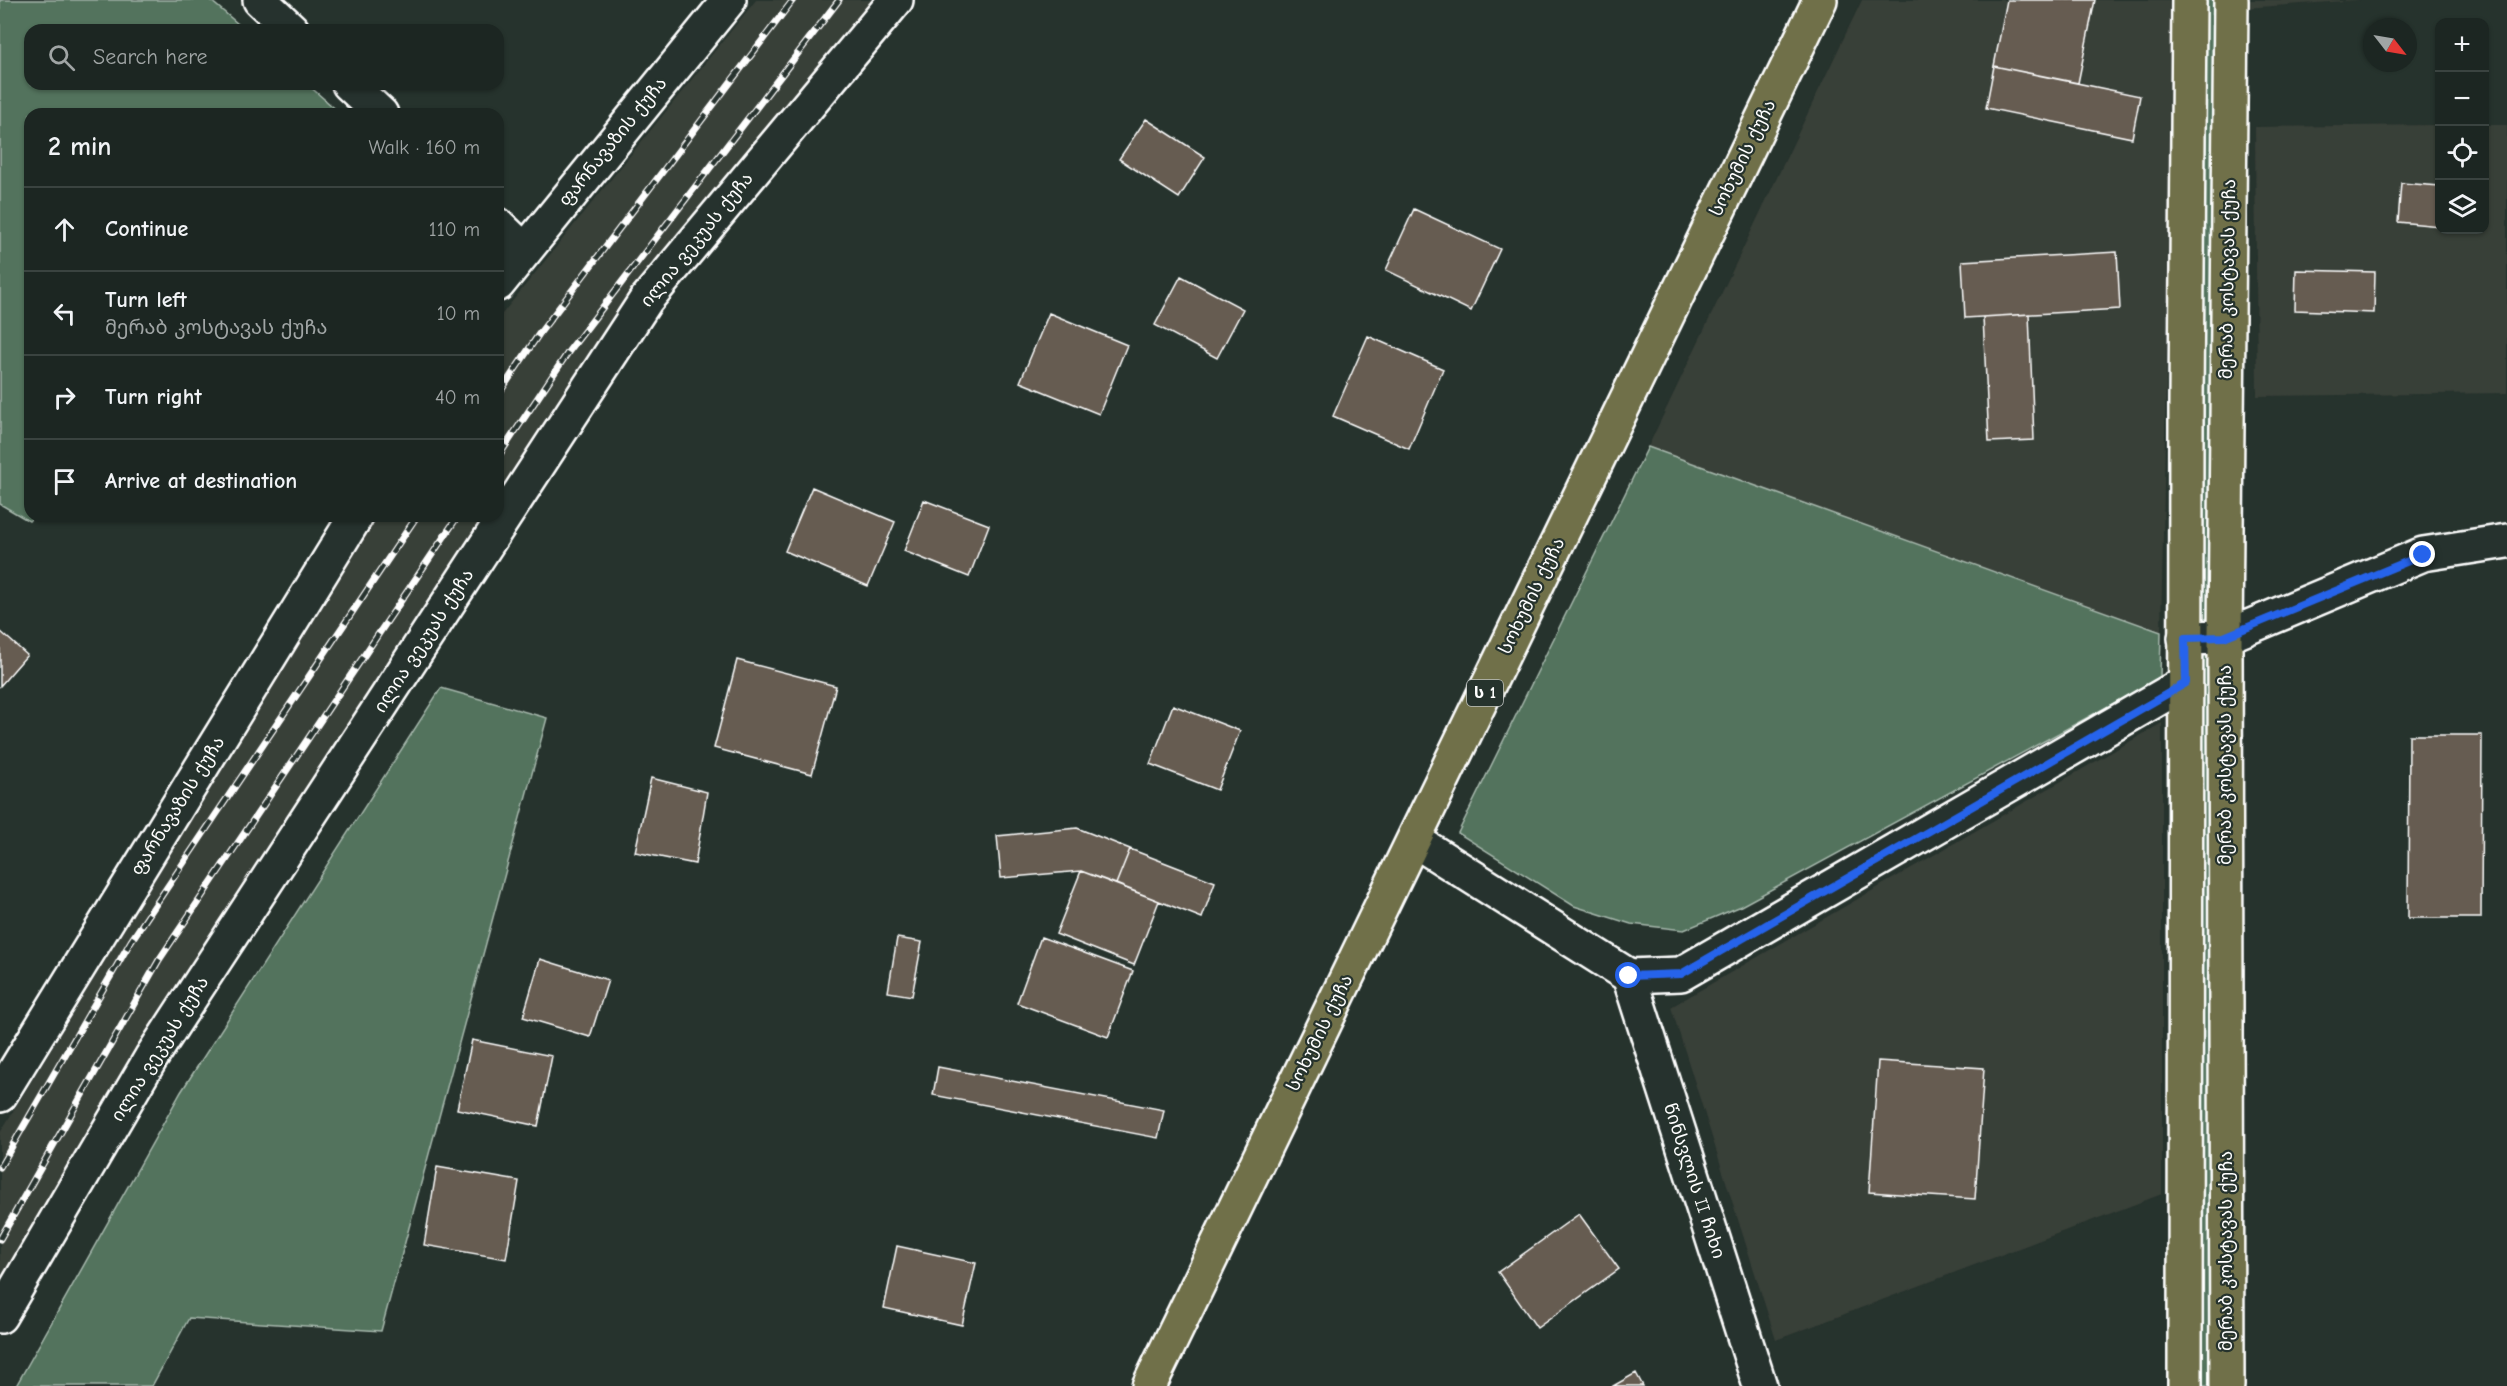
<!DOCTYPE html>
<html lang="en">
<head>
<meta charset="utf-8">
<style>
  body { margin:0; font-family:"Comic Neue","Noto Sans Georgian",sans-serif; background:#252e2a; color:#f1f3f6 }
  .controls { position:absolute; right:18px; top:18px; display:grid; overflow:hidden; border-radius:12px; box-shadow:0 2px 4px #0004 }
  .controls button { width:54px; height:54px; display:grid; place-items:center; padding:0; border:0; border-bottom:2px solid #3a4340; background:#1c2622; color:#f1f3f6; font:30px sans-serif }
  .compass { position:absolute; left:2363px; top:18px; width:54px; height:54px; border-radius:50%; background:#1c2622; box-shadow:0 2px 4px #0004; rotate:121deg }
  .stop { position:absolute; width:18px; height:18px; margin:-14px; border:4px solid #2563eb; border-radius:50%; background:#fff }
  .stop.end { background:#2563eb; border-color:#fff; box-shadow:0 2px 6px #0008 }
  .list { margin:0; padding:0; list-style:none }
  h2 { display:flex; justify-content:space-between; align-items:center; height:78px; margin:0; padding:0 24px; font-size:26px }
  h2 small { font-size:20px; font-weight:400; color:#a0a5a5 }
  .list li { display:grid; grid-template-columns:39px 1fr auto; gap:18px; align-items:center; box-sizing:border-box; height:84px; padding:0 24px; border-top:2px solid #3a4340 }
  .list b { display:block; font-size:22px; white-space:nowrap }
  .list p { margin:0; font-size:20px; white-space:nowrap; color:#a0a5a5 }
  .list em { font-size:20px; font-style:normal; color:#a0a5a5 }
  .icon { flex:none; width:33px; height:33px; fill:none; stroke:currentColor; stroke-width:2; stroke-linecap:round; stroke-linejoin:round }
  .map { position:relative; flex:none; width:2507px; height:1386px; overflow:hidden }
  .search { position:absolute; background:#1c2622; box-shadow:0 2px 4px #0004; left:24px; top:24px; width:480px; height:66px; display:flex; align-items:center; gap:15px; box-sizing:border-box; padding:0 21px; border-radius:18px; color:#a0a5a5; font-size:22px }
  .panel { position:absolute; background:#1c2622; box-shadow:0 2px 4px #0004; left:24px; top:108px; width:480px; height:414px; border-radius:18px }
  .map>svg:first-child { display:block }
</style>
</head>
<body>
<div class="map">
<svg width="2507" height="1386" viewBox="0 0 2507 1386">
  <rect width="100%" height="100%" fill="#26332d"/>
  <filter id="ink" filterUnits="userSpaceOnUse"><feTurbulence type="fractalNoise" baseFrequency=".0167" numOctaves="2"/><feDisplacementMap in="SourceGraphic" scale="12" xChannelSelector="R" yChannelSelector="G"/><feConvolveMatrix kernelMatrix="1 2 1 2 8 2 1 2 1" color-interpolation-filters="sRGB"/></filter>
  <g filter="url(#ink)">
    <!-- built -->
    <path fill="#393f38" d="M756 0H878L498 506V319Z
      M1862 0H2174L2161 632 1648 447Z
      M2244 0H2360L2244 8Z
      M2439 125 2440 230H2484L2485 125H2507V393L2257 396 2255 127Z
      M375 516H491L0 1295V1133Z
      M2162 723V1194L1776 1340 1671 1007Z"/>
    <!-- green -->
    <path fill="#52735d" stroke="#a8b9ae" stroke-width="1.5" d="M0 0H210L245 30H30V84H307L341 114H30V516H34L29 521 0 504Z
      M2195 0H2227L2220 629H2190Z
      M1648 447 2161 632 2160 678 1739 907 1684 930 1631 924 1574 906 1458 833Z
      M2221 651V1386H2188L2189 653Z
      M441 688 547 718 381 1331 189 1318 152 1386H16L181 1092Z"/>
    <!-- building -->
    <path fill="#665c51" stroke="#fff" stroke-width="1.5" d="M2007 0H2095L2078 83 1994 66Z
      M1994 66 2140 96 2132 138 1986 108Z
      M1146 119 1205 157 1179 198 1119 159Z
      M2401 183 2440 186V226L2398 222Z
      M1414 209 1500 249 1471 311 1386 270Z
      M2117 252 2120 309 1965 318 1962 261Z
      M2296 270 2375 272 2374 313 2295 310Z
      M1181 276 1243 309 1217 358 1155 325Z
      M1049 313 1127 345 1099 414 1020 382Z
      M2029 314 2034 440 1989 442 1983 317Z
      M1368 336 1443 369 1409 449 1333 416Z
      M812 487 895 522 868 586 785 551Z
      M924 500 989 525 969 577 904 551Z
      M0 631 27 655 0 686Z
      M737 660 836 686 812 774 714 748Z
      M1173 705 1240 731 1217 790 1150 764Z
      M2409 735H2482L2481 918H2408Z
      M651 778 707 792 695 864 635 852Z
      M1077 828 1130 849 1116 884 1081 871 1001 878 997 836Z
      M1130 849 1215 882 1202 918 1116 884Z
      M1081 871 1159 901 1134 965 1056 934Z
      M1041 937 1133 971 1108 1037 1017 1003Z
      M897 938 922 942 912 996 888 992Z
      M540 959 608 980 590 1037 523 1017Z
      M472 1040 552 1056 538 1126 457 1109Z
      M1878 1061 1984 1068 1975 1199 1869 1192Z
      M938 1067 1164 1110 1158 1138 933 1095Z
      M437 1167 519 1181 506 1259 424 1245Z
      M1579 1214 1619 1269 1537 1328 1498 1272Z
      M897 1246 976 1263 962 1325 884 1308Z
      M1636 1373 1643 1386H1613Z"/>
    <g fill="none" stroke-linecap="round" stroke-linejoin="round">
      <defs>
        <path id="minor" d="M260 0 292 30
          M349 84 381 114
          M498 225 525 251
          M498 284 729 0
          M2185 638 2225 637 2423 554 2507 541
          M1414 840 1629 976 1681 974 2185 683
          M1629 976 1760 1386
          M0 1095 356 516
          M0 1316 151 1058 646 300 896 0"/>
        <path id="major" d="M2185 1386 2186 402 2189 0
          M2227 1386 2225 637 2231 0"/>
        <path id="highway" d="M1149 1386 1820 0"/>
      </defs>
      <!-- minor casing -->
      <use href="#minor" stroke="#fff" stroke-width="38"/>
      <!-- major casing -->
      <use href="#major" stroke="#fff" stroke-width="38"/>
      <!-- highway casing -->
      <use href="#highway" stroke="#fff" stroke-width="38"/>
      <!-- minor -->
      <use href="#minor" stroke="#26332d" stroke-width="33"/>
      <!-- major -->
      <use href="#major" stroke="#6f704a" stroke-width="33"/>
      <!-- highway -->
      <use href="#highway" stroke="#6f704a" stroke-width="33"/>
      <defs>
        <path id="rail" d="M498 395 539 334 793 0
          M498 457 569 351 839 0
          M0 1167 131 941 417 516
          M0 1239 159 960 458 516"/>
      </defs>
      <!-- rail casing -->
      <use href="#rail" stroke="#fff" stroke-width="7"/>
      <!-- rail -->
      <use href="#rail" stroke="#26332d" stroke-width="4.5" stroke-dasharray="14" stroke-linecap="butt"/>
    </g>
  </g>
  <g fill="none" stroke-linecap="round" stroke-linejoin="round" filter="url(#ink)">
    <!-- route -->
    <path stroke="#2563eb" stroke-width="8" d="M1629 976 1681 974 2186 683 2185 638 2224 637 2423 555"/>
  </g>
  <g text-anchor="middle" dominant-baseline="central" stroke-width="4.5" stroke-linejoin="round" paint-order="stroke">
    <!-- shield labels -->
    <rect fill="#26332d" stroke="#bec2c0" stroke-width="1.5" x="1467" y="680" width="36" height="26" rx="4.5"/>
    <g font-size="16" font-weight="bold" fill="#fff">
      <text x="1485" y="693">ს 1</text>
    </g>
    <!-- street labels -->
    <g font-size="18" fill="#fff" stroke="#26332d">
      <text transform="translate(613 142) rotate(-51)">ფარნავაზის ქუჩა</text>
      <text transform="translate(1743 158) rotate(-64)">სოხუმის ქუჩა</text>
      <text transform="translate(697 240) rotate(-51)">ილია ვეკუას ქუჩა</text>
      <text transform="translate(2228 279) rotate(-89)">მერაბ კოსტავას ქუჩა</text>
      <text transform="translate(1532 596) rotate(-64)">სოხუმის ქუჩა</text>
      <text transform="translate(424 641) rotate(-57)">ილია ვეკუას ქუჩა</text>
      <text transform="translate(2225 765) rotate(-90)">მერაბ კოსტავას ქუჩა</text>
      <text transform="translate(178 806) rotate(-58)">ფარნავაზის ქუჩა</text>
      <text transform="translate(1320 1033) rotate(-64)">სოხუმის ქუჩა</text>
      <text transform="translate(160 1049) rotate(-58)">ილია ვეკუას ქუჩა</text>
      <text transform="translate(1694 1181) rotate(72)">წინსვლის II ჩიხი</text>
      <text transform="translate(2226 1251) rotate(-90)">მერაბ კოსტავას ქუჩა</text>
    </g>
  </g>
</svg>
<div class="controls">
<button>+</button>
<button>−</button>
<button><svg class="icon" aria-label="locate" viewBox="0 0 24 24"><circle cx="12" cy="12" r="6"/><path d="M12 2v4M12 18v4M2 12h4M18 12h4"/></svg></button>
<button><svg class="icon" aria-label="layers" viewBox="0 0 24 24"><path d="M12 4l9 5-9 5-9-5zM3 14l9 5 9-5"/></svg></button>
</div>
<svg class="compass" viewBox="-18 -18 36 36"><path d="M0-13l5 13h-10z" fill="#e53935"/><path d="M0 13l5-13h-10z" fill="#a0a5a5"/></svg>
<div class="stop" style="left:1629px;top:976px"></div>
<div class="stop end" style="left:2423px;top:555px"></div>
<div class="search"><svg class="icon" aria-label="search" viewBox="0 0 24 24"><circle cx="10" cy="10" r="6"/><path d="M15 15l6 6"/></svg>Search here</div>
<section class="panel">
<h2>2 min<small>Walk · 160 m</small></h2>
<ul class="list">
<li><svg class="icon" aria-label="ahead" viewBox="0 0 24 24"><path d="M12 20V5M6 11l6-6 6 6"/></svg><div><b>Continue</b></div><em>110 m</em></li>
<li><svg class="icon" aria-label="left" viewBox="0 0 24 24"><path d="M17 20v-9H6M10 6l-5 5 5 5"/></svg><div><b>Turn left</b><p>მერაბ კოსტავას ქუჩა</p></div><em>10 m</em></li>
<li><svg class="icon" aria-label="right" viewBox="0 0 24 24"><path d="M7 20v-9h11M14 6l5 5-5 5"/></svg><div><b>Turn right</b></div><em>40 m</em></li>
<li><svg class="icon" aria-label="arrive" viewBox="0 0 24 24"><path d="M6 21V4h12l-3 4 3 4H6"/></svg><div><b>Arrive at destination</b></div></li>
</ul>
</section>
</div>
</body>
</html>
